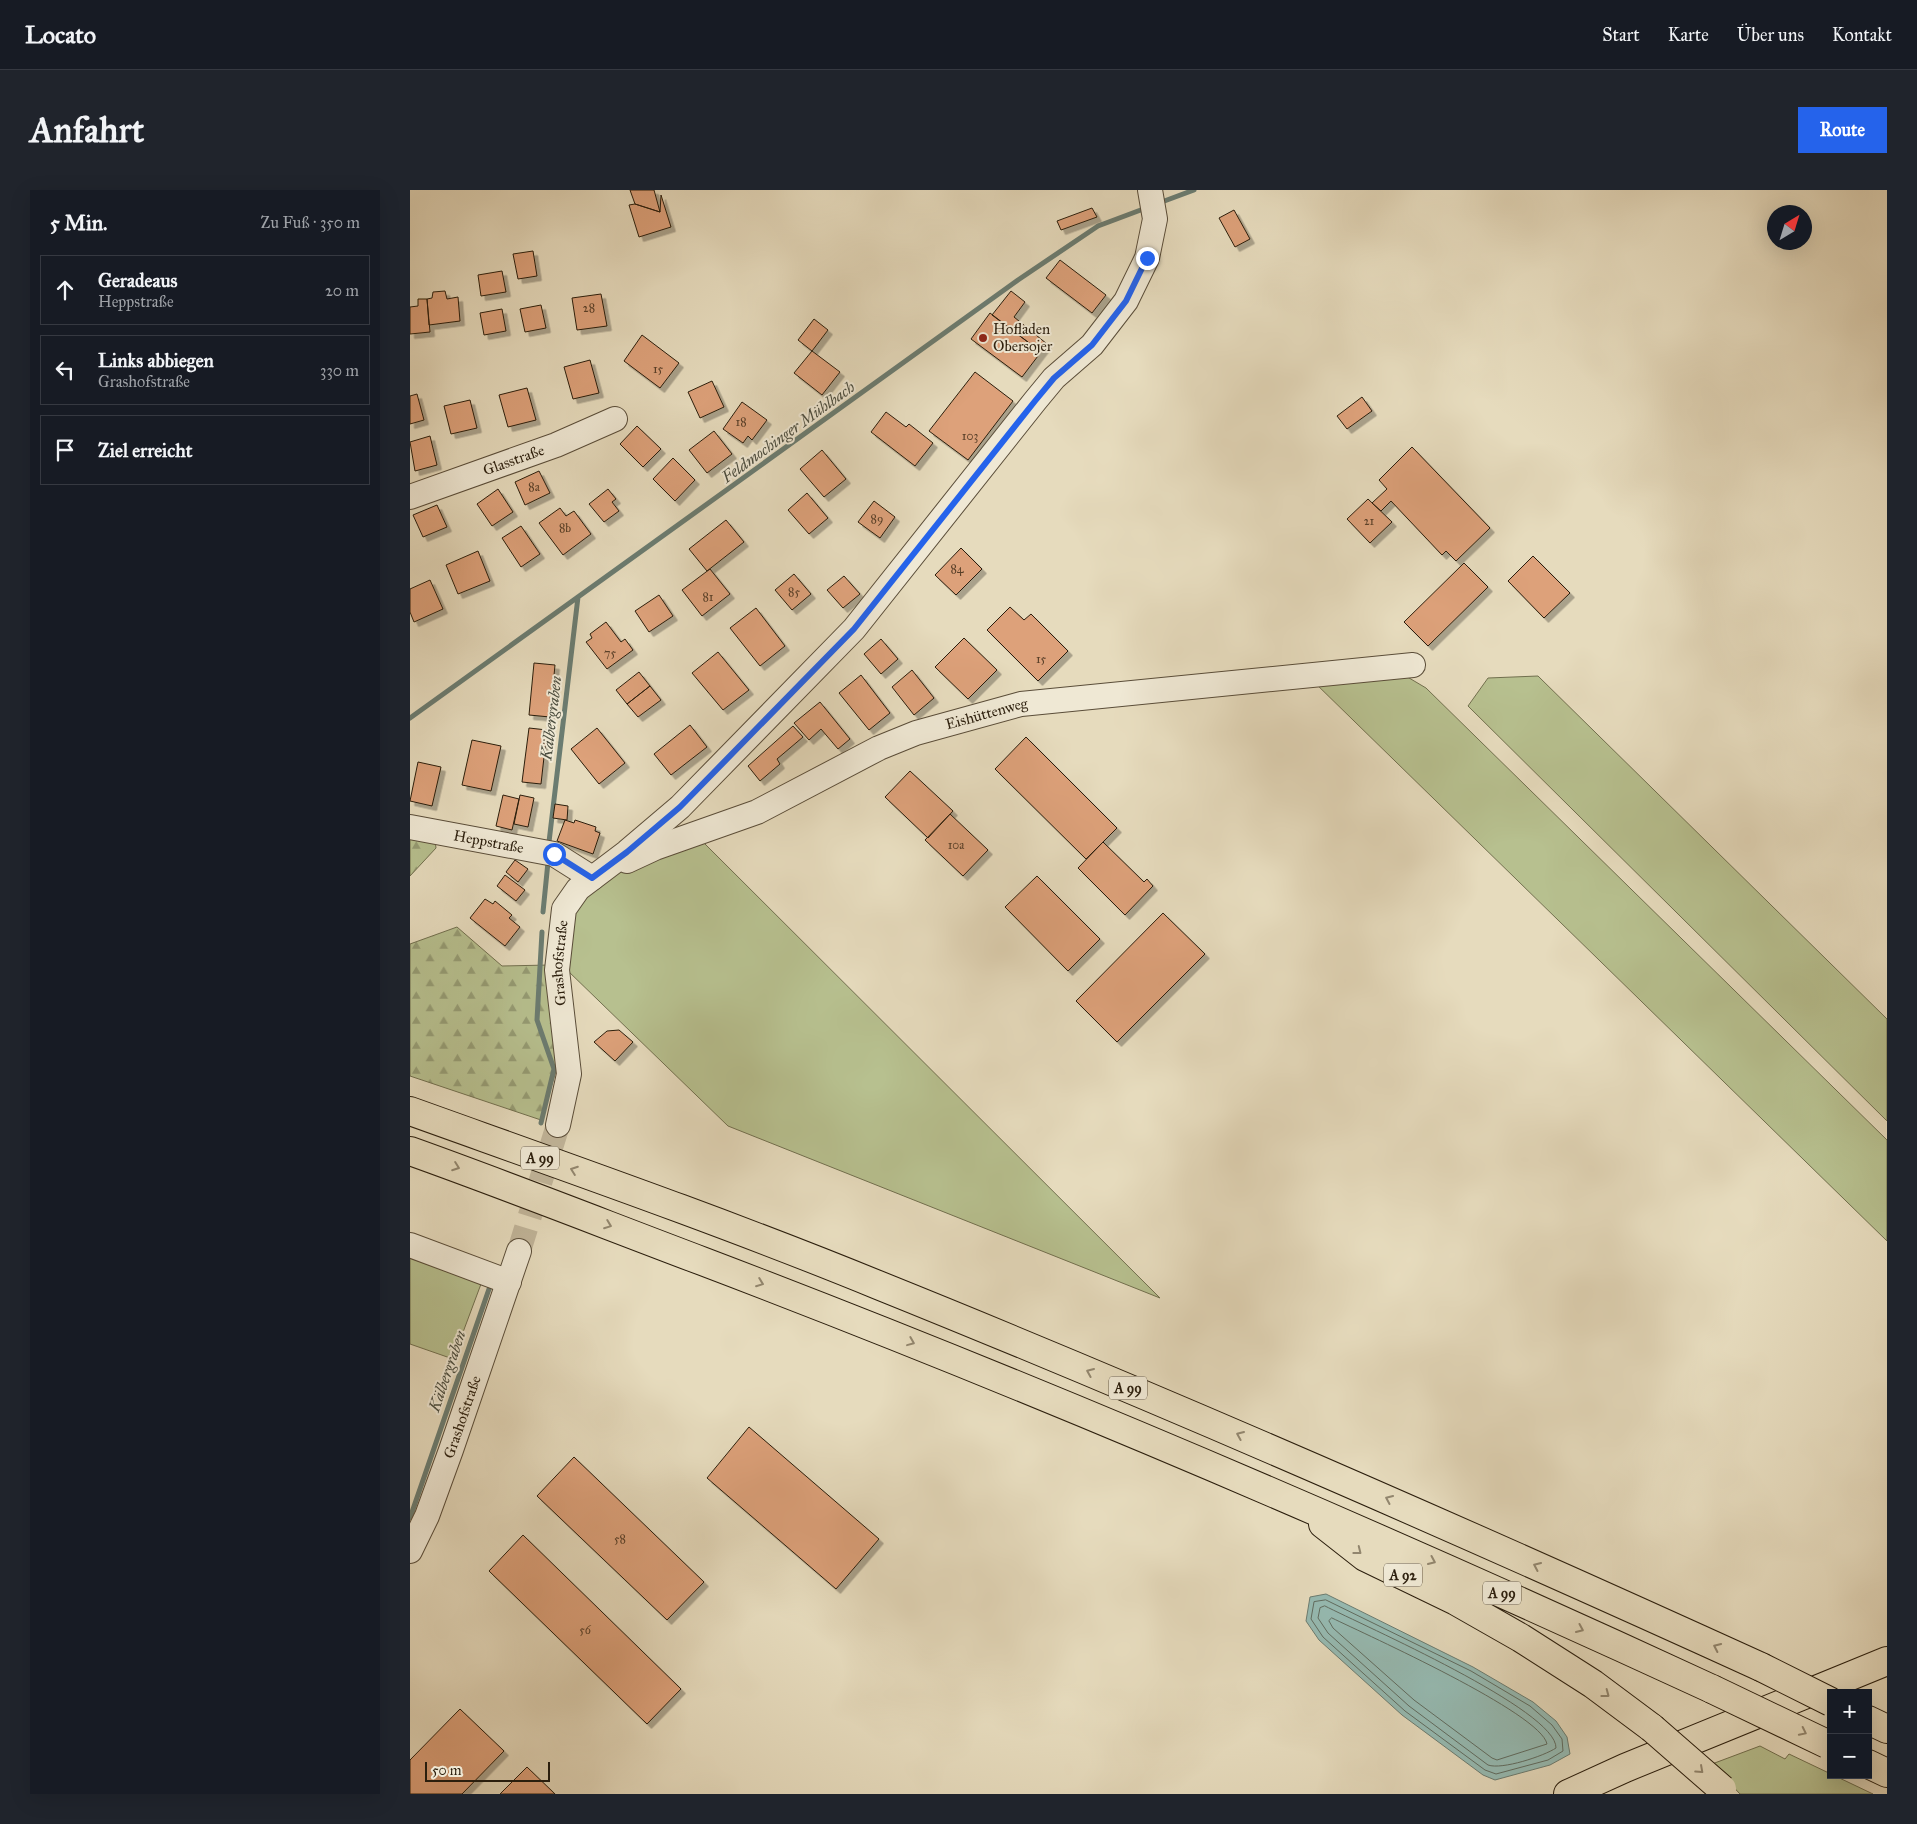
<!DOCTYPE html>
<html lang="de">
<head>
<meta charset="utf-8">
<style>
  body { margin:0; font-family:"IM FELL Great Primer",serif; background:#20242c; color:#f1f3f6 }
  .controls { position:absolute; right:15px; bottom:15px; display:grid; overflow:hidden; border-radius:0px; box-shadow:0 5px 20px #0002 }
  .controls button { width:45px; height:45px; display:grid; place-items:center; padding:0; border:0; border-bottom:1px solid #363941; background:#171b24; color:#f1f3f6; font:25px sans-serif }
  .compass { position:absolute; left:1357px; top:15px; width:45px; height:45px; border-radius:50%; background:#171b24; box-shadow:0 5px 20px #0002; rotate:38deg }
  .scale { position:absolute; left:15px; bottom:12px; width:125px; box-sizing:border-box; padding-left:5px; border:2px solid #2b1e0d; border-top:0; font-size:14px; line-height:18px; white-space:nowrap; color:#2b1e0d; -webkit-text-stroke:4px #efe8d4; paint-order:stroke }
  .stop { position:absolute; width:15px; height:15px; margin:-11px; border:4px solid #2563eb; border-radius:50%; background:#fff }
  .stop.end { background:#2563eb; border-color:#fff; box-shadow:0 1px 5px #0008 }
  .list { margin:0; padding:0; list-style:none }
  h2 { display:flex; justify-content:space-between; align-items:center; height:65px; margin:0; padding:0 20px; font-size:21px }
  h2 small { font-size:16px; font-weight:400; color:#9ea1a6 }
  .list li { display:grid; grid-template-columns:32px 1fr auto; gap:15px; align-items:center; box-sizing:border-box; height:70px; margin:0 10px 10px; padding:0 10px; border:1px solid #363941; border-radius:0px }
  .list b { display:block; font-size:19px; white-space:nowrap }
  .list p { margin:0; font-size:16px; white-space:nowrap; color:#9ea1a6 }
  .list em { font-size:16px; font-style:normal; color:#9ea1a6 }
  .icon { flex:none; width:28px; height:28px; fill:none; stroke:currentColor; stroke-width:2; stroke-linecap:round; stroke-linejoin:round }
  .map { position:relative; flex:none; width:1477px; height:1604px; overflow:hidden; border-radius:0px }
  header { display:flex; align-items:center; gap:30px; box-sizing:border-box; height:70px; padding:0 25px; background:#171b24; border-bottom:1px solid #363941 }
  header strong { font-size:24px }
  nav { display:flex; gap:28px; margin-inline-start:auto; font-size:18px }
  .intro { display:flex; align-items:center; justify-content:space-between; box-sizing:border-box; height:120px; padding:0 30px }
  h1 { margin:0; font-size:35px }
  .button { padding:12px 22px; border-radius:0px; background:#2563eb; color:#fff; font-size:18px; font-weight:700 }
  main { display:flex; gap:30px; padding:0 30px }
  aside { flex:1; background:#171b24; border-radius:0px; box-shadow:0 5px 20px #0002 }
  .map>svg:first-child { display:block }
</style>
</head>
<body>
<header>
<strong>Locato</strong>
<nav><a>Start</a><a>Karte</a><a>Über uns</a><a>Kontakt</a></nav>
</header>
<div class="intro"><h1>Anfahrt</h1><a class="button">Route</a></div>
<main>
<aside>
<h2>5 Min.<small>Zu Fuß · 350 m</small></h2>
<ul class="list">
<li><svg class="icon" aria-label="ahead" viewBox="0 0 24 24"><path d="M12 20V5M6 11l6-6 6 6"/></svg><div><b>Geradeaus</b><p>Heppstraße</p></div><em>20 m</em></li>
<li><svg class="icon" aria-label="left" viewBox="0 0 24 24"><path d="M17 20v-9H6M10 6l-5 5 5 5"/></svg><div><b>Links abbiegen</b><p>Grashofstraße</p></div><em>330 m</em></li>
<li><svg class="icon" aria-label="arrive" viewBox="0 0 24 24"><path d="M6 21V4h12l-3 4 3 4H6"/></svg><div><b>Ziel erreicht</b></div></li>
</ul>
</aside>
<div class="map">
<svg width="1477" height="1604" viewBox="0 0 1477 1604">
  <defs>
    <pattern id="forest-firs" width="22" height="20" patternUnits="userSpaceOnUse" patternTransform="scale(1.25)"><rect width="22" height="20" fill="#b7c08f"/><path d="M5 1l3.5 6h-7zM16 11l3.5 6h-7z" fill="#959b73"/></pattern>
    <filter id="shadow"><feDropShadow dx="4.5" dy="4.5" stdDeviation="0" flood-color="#0004"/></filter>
  </defs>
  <rect width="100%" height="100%" fill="#e6dbbd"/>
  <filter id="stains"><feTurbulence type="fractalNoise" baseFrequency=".004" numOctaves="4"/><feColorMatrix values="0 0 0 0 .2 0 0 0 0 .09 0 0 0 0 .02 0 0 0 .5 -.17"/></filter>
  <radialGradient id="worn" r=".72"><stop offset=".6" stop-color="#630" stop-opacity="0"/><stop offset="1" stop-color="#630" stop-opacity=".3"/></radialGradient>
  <!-- grass -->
  <path fill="#b7c08f" stroke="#716f4e" d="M989 482 1016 498 1477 950V1051L902 490Z
    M1128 486 1477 829V931L1058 516 1078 488Z
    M291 650 750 1108 318 936 157 780C158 767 155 737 160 726 179 682 250 666 291 650Z
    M0 1068 71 1094 43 1169 0 1154Z
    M1350 1556 1375 1569 1379 1564 1463 1604H1330L1302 1574Z"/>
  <!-- forest -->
  <path fill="url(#forest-firs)" stroke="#716f4e" d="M0 643 25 650 26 658 0 686Z
    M47 737 92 776 140 775 146 881 131 930 0 886V754Z"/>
  <!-- water -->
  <path fill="#96bbb3" stroke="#6b7c71" d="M916 1404 1063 1477 1123 1512 1146 1531 1157 1547 1160 1564 1140 1575 1085 1590 1073 1585 992 1525 909 1450 896 1431 900 1407Z"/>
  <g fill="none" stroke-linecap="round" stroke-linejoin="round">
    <!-- shore -->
    <path stroke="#606c60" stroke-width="1" d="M916 1410 1061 1481 1120 1516 1142 1535 1152 1549 1153 1561 1138 1570 1086 1584 1075 1580 995 1521 913 1447 901 1429 904 1412Z
      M915 1416C952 1435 1147 1520 1146 1558 1134 1566 1092 1580 1078 1575L999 1516 918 1443 908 1428 910 1418Z
      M922 1428C957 1445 1131 1523 1137 1554L1087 1570 1082 1568 1004 1510 923 1438 919 1431Z"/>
    <!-- stream -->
    <path stroke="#6b7c71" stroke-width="5" d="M749 13 784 0
      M0 528 608 90 688 36 736 18
      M139 652 168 407
      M133 722 138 672
      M131 933 144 879 127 830 132 742
      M0 1328 79 1099"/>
  </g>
  <!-- building -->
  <path fill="#dda17a" stroke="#2b1e0d" filter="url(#shadow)" d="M220 0H244L250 22 225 14Z
    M251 5 261 37 229 47 219 15 225 14 250 22Z
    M682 18 687 27 651 40 647 31Z
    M824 20 840 49 825 57 809 28Z
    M123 61 127 86 108 89 103 64Z
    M650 70 696 105 682 123 636 88Z
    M92 81 96 102 71 106 68 85Z
    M35 101 37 109 48 107 50 131 19 135 17 109 22 108 23 102Z
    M601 101 615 112 604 127 637 154 631 162 582 125Z
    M191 104 197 136 167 140 162 108Z
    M8 109H17L20 142 0 144V117L8 116Z
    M131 115 136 138 115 142 110 119Z
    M92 119 96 141 74 145 70 123Z
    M580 123 631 162 612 187 561 149Z
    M404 129 418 140 402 161 388 150Z
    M232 145 269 173 250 198 214 171Z
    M402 161 430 182 412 205 384 183Z
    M180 170 189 203 163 209 154 177Z
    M565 182 603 211 558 270 519 241Z
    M302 191 314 217 290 228 278 202Z
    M117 198 126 230 98 237 89 205Z
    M7 204 14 230 0 234V206Z
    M952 207 962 221 937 239 927 226Z
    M60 210 67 238 41 244 34 216Z
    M332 212 357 230 342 250 338 246 333 253 313 239Z
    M476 222 496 237 499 234 523 253 505 276 461 242Z
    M227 236 251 259 233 277 210 254Z
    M304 241 322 264 297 283 279 260Z
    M20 246 27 275 5 281 0 252Z
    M1002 257 1080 338 1046 371 1036 361 1032 365 981 311 971 321 962 313 977 299 969 290Z
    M412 260 436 289 414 307 390 279Z
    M263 268 285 290 265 311 243 289Z
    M129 281 140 303 115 315 105 292Z
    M88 299 103 322 82 336 67 314Z
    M198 299 206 309 202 312 209 321 194 332 179 314Z
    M397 303 418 328 399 344 378 320Z
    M958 309 982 332 960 353 937 329Z
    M464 311 485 327 470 348 448 332Z
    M27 315 37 337 13 347 3 325Z
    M150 318 156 326 164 321 181 344 153 365 129 333Z
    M316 330 334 352 297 381 279 359Z
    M111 336 130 364 111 377 92 348Z
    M551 358 572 379 546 405 525 385Z
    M68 361 80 391 48 404 36 375Z
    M1123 366 1160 403 1134 428 1098 391Z
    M1054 373 1078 397 1018 456 994 432Z
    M300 379 320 404 292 426 272 400Z
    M384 384 401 404 382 420 365 400Z
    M434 386 450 404 433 418 417 400Z
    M20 390 33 419 4 432 0 422V399Z
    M249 405 263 426 239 442 225 421Z
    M600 417 614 430 621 424 658 461 628 491 577 440Z
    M346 418 375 456 350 476 320 438Z
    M196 432 211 452 215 449 223 460 197 479 176 452 182 448 180 444Z
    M554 448 587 480 558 509 525 477Z
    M471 449 488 469 471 484 454 464Z
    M308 462 339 500 313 520 282 483Z
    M124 473 145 475 140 527 119 525Z
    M502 480 524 508 504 525 482 497Z
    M229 482 240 496 217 514 206 500Z
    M451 485 480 523 459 540 429 503Z
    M240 496 251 510 228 527 217 514Z
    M410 512 440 549 428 559 411 539 399 550 384 533Z
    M280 535 297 557 261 585 244 564Z
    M383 536 393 547 367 569 370 574 350 591 338 576Z
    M119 538 137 540 131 594 112 592Z
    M187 538 215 573 189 594 161 559Z
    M616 547 707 638 676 669 585 579Z
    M62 550 91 556 81 601 52 595Z
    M8 572 31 577 22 616 0 611Z
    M500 581 543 621 518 648 475 607Z
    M93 605 109 609 102 640 86 636Z
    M110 605 124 608 118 637 104 634Z
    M145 614 158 616 157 630 143 628Z
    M540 624 578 660 553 686 515 650Z
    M155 630 164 633 165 630 186 637 185 641 190 643 183 664 147 651Z
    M693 652 734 692 737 689 743 696 715 725 668 678Z
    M105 670 118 679 108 692 96 682Z
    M95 685 115 700 106 711 87 696Z
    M627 686 690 749 658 781 595 717Z
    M75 709 83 714 85 711 102 725 99 728 110 737 95 756 60 728Z
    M753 723 795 764 707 852 666 811Z
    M209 840 223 852 205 871 184 852 197 841Z
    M339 1237 469 1349 426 1399 297 1288Z
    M164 1267 294 1392 257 1430 127 1306Z
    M113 1345 271 1499 237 1534 79 1381Z
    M50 1519 94 1561 52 1604H0V1570Z
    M117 1577 145 1604H90Z"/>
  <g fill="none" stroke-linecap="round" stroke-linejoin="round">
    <!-- minor-tunnel -->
    <path stroke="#c1b59a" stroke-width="24" stroke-dasharray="24 12" stroke-linecap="butt" d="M109 1061 148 935"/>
    <defs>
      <g id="minor">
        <path id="s1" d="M0 307 146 255 205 229"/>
        <path id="s2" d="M0 637 144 664 182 688"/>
        <path id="s3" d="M217 671 245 658 347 622 469 558 506 543 611 514 1003 475"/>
        <path id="s4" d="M148 935 159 884 147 780 154 719 168 699 217 662 270 617 444 439 625 211 644 188 682 155 716 111 737 68 745 29 740 0"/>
        <path d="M0 1055 99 1092"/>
        <path id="s5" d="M0 1361 17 1326 41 1260 109 1061"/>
      </g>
      <path id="major" d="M1158 1604 1215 1578 1477 1471"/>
      <path id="highway" d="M0 921C156 977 314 1032 468 1095 766 1215 1059 1344 1351 1477
        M0 961C98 996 194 1034 292 1071 634 1201 969 1345 1302 1499
        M913 1334 955 1367 1046 1411 1111 1448 1183 1494 1242 1538
        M1458 1530 1477 1539
        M1458 1574 1477 1583"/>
    </defs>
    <!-- minor casing -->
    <use href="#minor" stroke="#5a4d39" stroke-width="26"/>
    <!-- major casing -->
    <use href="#major" stroke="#2b1e0d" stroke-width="30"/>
    <!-- highway casing -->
    <use href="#highway" stroke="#2b1e0d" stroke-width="30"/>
    <!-- minor -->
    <use href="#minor" stroke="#efe8d4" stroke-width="24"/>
    <!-- major -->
    <use href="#major" stroke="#e6dbbd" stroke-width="28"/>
    <!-- highway -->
    <use href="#highway" stroke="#e6dbbd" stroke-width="28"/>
    <defs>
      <path id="highway-bridge" d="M1351 1477 1421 1512
        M1302 1499 1417 1554
        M1242 1538 1312 1599"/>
    </defs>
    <!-- highway-bridge casing -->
    <use href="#highway-bridge" stroke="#2b1e0d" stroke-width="30" stroke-linecap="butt"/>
    <!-- highway-bridge -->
    <use href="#highway-bridge" stroke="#e6dbbd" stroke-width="28"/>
  </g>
  <!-- one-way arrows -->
  <defs><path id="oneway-chevron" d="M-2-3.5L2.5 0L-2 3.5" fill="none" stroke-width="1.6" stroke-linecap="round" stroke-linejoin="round" transform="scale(1.25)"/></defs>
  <g stroke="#92866e">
    <use href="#oneway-chevron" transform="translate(46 977) rotate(20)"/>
    <use href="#oneway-chevron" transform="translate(164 980) rotate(-160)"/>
    <use href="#oneway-chevron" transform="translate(198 1035) rotate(21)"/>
    <use href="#oneway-chevron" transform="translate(350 1093) rotate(21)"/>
    <use href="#oneway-chevron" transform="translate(501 1152) rotate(22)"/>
    <use href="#oneway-chevron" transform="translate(680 1182) rotate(-157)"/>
    <use href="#oneway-chevron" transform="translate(830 1245) rotate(-157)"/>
    <use href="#oneway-chevron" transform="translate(979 1309) rotate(-156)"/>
    <use href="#oneway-chevron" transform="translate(948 1361) rotate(38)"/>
    <use href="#oneway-chevron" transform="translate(1022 1371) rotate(24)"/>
    <use href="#oneway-chevron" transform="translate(1127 1376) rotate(-156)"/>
    <use href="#oneway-chevron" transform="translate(1170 1439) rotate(24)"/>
    <use href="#oneway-chevron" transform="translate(1307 1457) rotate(-155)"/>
    <use href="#oneway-chevron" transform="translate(1196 1504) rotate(37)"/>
    <use href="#oneway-chevron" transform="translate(1393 1542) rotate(26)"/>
    <use href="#oneway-chevron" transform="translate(1290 1580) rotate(42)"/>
  </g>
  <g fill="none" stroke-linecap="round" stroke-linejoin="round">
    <!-- route -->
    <path stroke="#2563eb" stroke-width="6" d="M144 664 182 688 217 662 270 617 444 439 625 211 644 188 682 155 716 111 737 68"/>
  </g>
  <!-- markers -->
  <circle fill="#8f2418" stroke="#efe8d4" stroke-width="2" cx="573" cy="148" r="5"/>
  <g text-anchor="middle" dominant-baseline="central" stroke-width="4" stroke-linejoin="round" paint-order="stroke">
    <!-- number labels -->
    <g font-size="12" fill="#583f28">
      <text x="179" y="118">28</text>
      <text x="248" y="179">15</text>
      <text x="331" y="232">18</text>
      <text x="560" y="246">103</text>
      <text x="124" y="297">8a</text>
      <text x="467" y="329">89</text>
      <text x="959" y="331">21</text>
      <text x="155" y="338">8b</text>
      <text x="547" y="379">84</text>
      <text x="384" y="402">85</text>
      <text x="298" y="407">81</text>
      <text x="200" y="463">75</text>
      <text x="631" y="469">15</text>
      <text x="546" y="655">10a</text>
      <text x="210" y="1349">58</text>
      <text x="175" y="1440">56</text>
    </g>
    <!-- shield labels -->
    <g fill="#efe8d4" stroke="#665b49" stroke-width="1">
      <rect x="111" y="956.5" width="38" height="23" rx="4"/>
      <rect x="699" y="1186.5" width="38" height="23" rx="4"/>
      <rect x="974" y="1373.5" width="38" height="23" rx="4"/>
      <rect x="1073" y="1391.5" width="38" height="23" rx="4"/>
    </g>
    <g font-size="14" font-weight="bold" fill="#2b1e0d">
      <text x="130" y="968">A 99</text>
      <text x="718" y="1198">A 99</text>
      <text x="993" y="1385">A 92</text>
      <text x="1092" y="1403">A 99</text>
    </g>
    <!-- poi labels -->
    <g font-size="15" fill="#2b1e0d" stroke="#efe8d4" text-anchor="start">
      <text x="583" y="139">Hofladen<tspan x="583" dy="17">Obersojer</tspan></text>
    </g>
    <!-- street labels -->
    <g font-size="15" fill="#2b1e0d" stroke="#efe8d4">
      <text stroke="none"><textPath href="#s1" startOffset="110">Glasstraße</textPath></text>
      <text stroke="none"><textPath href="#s3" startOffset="390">Eishüttenweg</textPath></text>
      <text stroke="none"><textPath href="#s2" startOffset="80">Heppstraße</textPath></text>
      <text stroke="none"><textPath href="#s4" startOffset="164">Grashofstraße</textPath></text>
      <text stroke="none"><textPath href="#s5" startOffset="144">Grashofstraße</textPath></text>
    </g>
    <!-- water labels -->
    <g font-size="16" font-style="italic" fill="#4b4d3f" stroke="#efe8d4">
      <text transform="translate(378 242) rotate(-36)">Feldmochinger Mühlbach</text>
      <text transform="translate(141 528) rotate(-83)">Kälbergraben</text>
      <text transform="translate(37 1181) rotate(-71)">Kälbergraben</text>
    </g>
  </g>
  <rect width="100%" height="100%" filter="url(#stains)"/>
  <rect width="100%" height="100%" fill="url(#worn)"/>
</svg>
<div class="controls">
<button>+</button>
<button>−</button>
</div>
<svg class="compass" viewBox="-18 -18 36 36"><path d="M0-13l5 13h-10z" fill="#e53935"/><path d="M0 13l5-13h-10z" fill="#9ea1a6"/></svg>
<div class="scale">50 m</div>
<div class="stop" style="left:144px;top:664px"></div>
<div class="stop end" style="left:737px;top:68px"></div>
</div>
</main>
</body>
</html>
